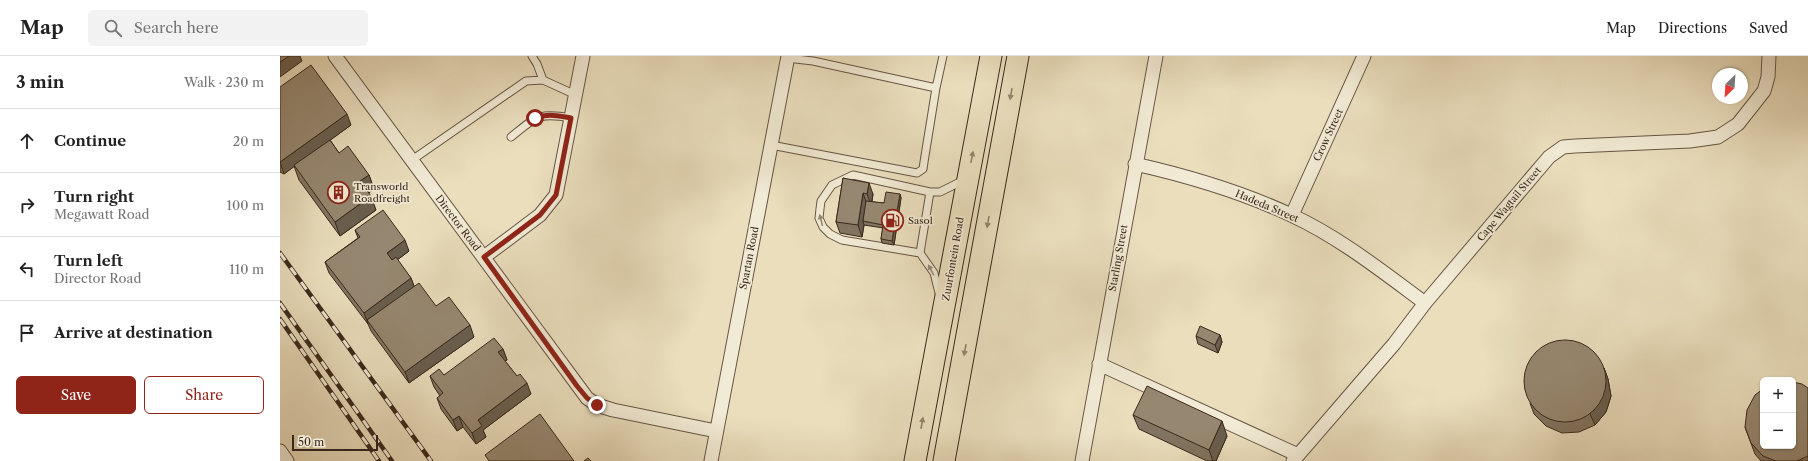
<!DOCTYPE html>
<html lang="en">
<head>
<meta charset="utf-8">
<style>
  body { margin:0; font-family:"Libre Caslon Text",serif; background:#f2f2f2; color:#222 }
  .controls { position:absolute; right:12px; bottom:12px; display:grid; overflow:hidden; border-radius:6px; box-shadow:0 1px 3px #0004 }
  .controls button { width:36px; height:36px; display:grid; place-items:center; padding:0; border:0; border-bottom:1px solid #e0e0e0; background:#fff; color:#222; font:20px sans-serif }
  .compass { position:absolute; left:1432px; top:12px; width:36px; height:36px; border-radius:50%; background:#fff; box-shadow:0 1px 3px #0004; rotate:205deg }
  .scale { position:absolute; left:12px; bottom:10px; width:86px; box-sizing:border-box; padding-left:4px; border:2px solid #3b281c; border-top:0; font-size:11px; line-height:14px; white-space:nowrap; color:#3b281c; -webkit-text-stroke:3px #f1ead4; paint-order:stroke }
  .stop { position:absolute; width:12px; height:12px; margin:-9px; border:3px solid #8f2418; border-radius:50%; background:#fff }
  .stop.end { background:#8f2418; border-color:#fff; box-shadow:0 1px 4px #0008 }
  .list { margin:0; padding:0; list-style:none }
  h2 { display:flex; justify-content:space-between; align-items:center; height:52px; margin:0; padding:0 16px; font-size:17px }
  h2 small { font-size:13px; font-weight:400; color:#767676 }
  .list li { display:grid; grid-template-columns:26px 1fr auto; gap:12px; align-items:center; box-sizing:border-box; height:64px; padding:0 16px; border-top:1px solid #e0e0e0 }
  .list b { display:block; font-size:15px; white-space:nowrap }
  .list p { margin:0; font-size:13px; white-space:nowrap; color:#767676 }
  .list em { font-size:13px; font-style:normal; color:#767676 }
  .actions { display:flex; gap:8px; padding:12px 16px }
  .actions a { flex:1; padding:9px 0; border:1px solid #8f2418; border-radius:6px; text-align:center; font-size:14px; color:#8f2418 }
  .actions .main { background:#8f2418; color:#fff }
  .icon { flex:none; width:22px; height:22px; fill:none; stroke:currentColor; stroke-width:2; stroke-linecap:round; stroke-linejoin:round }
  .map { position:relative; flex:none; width:1528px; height:405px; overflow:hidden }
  header { display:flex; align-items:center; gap:24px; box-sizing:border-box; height:56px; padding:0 20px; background:#fff; border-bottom:1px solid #e0e0e0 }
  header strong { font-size:19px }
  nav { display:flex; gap:22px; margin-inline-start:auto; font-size:14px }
  .search { width:280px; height:36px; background:#f2f2f2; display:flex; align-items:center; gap:10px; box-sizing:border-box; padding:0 14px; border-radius:6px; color:#767676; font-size:15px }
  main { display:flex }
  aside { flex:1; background:#fff }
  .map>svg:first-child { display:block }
</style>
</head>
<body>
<header>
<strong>Map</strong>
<div class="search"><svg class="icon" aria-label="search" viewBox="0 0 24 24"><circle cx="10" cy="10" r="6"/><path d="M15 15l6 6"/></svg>Search here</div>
<nav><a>Map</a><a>Directions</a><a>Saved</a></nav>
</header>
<main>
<aside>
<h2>3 min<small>Walk · 230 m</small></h2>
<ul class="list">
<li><svg class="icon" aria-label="ahead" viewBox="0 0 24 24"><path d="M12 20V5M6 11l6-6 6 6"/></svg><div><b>Continue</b></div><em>20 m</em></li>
<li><svg class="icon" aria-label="right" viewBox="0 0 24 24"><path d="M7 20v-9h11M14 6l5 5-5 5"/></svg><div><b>Turn right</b><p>Megawatt Road</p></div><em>100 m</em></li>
<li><svg class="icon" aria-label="left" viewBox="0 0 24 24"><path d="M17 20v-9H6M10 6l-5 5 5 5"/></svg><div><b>Turn left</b><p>Director Road</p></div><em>110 m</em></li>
<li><svg class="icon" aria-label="arrive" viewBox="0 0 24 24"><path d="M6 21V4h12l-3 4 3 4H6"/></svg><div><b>Arrive at destination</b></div></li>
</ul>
<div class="actions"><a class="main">Save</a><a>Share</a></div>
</aside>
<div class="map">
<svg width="1528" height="405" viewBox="0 0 1528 405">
  <rect width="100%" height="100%" fill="#eadebd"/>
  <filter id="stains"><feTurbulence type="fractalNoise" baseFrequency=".005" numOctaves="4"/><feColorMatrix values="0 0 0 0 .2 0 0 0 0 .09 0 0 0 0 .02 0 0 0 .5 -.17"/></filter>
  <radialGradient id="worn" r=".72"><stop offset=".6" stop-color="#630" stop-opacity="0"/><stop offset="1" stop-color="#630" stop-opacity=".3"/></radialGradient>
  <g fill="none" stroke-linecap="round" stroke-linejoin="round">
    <defs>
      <path id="service" d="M252 0 257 8 263 24
        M656 32 663 0
        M231 81C256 61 258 56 291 62
        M491 89 637 117 643 113 644 106 656 32 533 5 507 2
        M132 104 246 25 263 24 296 39
        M640 197 650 136
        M659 237 654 217 640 197 562 184 550 178 543 171 539 162 540 153 541 145 552 129 573 119 650 136H660L684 124"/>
      <path id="minor" d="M55 0 307 342 317 349 333 354 436 375
        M855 108C908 120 962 136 1011 159 1059 181 1103 216 1145 247
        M1012 159 1084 0
        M204 201 260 159 276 139 303 0
        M819 308 1018 399
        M0 395 7 405
        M431 405 508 0
        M802 405 876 0
        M1013 405 1114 288 1145 247 1269 101 1283 91 1295 90 1410 85 1438 81 1458 68 1484 35 1488 21 1489 0"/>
      <path id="primary" d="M635 405 711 0
        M664 405 738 0"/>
    </defs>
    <!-- service casing -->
    <use href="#service" stroke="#675644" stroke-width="9"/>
    <!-- minor casing -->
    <use href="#minor" stroke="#675644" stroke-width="15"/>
    <!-- primary casing -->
    <use href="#primary" stroke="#3b281c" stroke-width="23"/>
    <!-- service -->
    <use href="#service" stroke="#f1ead4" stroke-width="7"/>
    <!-- minor -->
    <use href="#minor" stroke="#f1ead4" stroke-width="13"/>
    <!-- primary -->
    <use href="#primary" stroke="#eadebd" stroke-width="21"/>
    <defs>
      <path id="rail" d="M0 197 151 405
        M0 247 112 405
        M0 263 99 405"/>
    </defs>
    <!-- rail casing -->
    <use href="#rail" stroke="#3b281c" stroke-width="4.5"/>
    <!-- rail -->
    <use href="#rail" stroke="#f1ead4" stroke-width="3" stroke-dasharray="9" stroke-linecap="butt"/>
  </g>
  <!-- wall -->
  <path fill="#817460" stroke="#3b281c" d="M0 31 71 69 50 84 59 97 89 119 94 133 88 137 96 154 60 180 19 124 14 110 4 118 0 116Z
    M563 122 593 138 592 146 604 147 620 138 621 142 614 189 602 187 601 183 603 172 584 169 582 181 560 177 556 166Z
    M75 174 129 195 117 204 131 222 134 230 156 250 194 281 129 327 91 275 88 268 49 217 45 206 78 182Z
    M940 279 942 286 938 297 918 288 916 280Z
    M223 293 227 304 225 305 251 338 203 374 206 381 196 388 183 371 177 375 161 353 157 342 160 340 154 331 150 320 164 319Z
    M1324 312 1328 323 1331 340 1326 356 1315 369 1299 376 1282 377 1266 370 1254 358 1250 347Z
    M1528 332V405H1481L1475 398 1465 371Z
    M853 359 947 380 936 405H927L859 373Z"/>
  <!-- shaded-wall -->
  <path fill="#695e4e" stroke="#3b281c" d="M9 0H20L22 5 0 21V6Z
    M67 58 71 69 4 118 0 106Z
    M89 119 94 133 85 140 80 125Z
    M589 127 593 138 591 149 587 138Z
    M583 137 587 148 583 165 584 169 582 181 578 169Z
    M620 138 621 142 614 189 612 185Z
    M91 140 96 154 60 180 55 166Z
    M125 184 129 195 112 208 107 197Z
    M131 222 135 233 87 264 88 268 84 257Z
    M190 269 194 281 129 327 125 316Z
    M940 279 942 286 938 297 935 289Z
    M223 293 227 304 222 307 218 296Z
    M1324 312 1328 323 1331 340 1326 356 1315 369 1310 358Z
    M247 327 251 338 203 374 206 381 196 388 192 377 198 364Z
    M179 360 183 371 177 375 173 364Z
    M942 365 947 380 936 405H933L929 394Z"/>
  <!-- building -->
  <path fill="#968770" stroke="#3b281c" d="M0 0H9L0 6Z
    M31 9 67 58 0 106V31Z
    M50 84 59 97 68 90 89 119 80 125 91 140 55 166 14 109Z
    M563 122 589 127 587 138 583 137 578 169 556 166Z
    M606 136 620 138 612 185 601 183 603 169 583 165 586 145 604 147Z
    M103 154 125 184 107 197 112 204 116 201 131 222 84 257 45 206 80 181 75 174Z
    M139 227 156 250 169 241 190 269 125 316 87 264Z
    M920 270 940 279 935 289 916 280Z
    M214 282 223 293 218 296 237 320 240 318 247 327 198 364 202 370 192 377 179 360 173 364 157 342 163 337 150 320 159 313 164 319Z
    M1244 325a41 41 0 1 1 82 0a41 41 0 1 1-82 0Z
    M1513 326 1522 328 1528 332V400L1517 405H1496L1483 400 1471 387 1465 371 1467 354 1475 339 1483 333V390H1513Z
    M867 330 942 365 929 394 853 359Z
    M260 358 294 405H209L205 399Z
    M308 402 311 405H304Z"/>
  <!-- one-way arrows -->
  <defs><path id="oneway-solid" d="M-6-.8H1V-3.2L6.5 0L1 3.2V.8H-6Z"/></defs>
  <g fill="#92836c">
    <use href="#oneway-solid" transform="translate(731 38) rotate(100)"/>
    <use href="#oneway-solid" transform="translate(692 101) rotate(-79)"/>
    <use href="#oneway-solid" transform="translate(708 166) rotate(100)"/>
    <use href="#oneway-solid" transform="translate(685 294) rotate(100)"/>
    <use href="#oneway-solid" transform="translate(642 367) rotate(-80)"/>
  </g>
  <g fill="#968978">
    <use href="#oneway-solid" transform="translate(541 164) rotate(-104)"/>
    <use href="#oneway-solid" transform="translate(651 214) rotate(-118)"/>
  </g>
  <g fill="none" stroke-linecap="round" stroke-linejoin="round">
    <!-- route -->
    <path stroke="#8f2418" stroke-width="5" d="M255 62C268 57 278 60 291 62L276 139 260 159 204 201 297 330 307 342 317 349"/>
  </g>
  <!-- icons -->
  <defs>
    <symbol id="building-ring" viewBox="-11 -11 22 22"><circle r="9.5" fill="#f1ead4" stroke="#8f2418" stroke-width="1.5"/><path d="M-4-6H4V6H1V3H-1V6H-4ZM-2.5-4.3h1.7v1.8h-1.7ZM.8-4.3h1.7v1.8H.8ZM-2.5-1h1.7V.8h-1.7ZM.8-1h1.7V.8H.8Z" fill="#8f2418"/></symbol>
    <symbol id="fuel-ring" viewBox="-11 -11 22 22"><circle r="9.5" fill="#f1ead4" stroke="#8f2418" stroke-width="1.5"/><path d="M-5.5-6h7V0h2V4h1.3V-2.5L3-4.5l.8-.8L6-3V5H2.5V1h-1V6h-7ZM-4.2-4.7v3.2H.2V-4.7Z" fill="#8f2418"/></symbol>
  </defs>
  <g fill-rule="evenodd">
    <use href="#building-ring" x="46" y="124" width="25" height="25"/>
    <use href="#fuel-ring" x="600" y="152" width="25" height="25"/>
  </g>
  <g text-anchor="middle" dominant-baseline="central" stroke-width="3.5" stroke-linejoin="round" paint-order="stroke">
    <!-- street labels -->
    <g font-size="10" fill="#3b281c" stroke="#f1ead4">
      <text transform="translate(1048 79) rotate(-65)">Crow Street</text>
      <text transform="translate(1229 148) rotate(-50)">Cape Wagtail Street</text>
      <text transform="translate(987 150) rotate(23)">Hadeda Street</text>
      <text transform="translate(178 167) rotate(53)">Director Road</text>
      <text transform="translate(469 202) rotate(-79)">Spartan Road</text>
      <text transform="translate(838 202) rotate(-80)">Starling Street</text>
      <text transform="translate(673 203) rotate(-80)">Zuurfontein Road</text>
    </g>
    <!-- poi labels -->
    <g font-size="10" fill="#3b281c" stroke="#f1ead4" text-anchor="start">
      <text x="74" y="130">Transworld<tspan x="74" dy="12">Roadfreight</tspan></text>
      <text x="628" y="164">Sasol</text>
    </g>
  </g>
  <rect width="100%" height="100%" filter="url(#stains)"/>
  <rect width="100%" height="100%" fill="url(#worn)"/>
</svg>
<div class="controls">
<button>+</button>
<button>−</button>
</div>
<svg class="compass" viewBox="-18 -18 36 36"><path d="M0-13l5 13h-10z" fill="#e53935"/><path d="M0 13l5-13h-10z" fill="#767676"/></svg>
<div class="scale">50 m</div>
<div class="stop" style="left:255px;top:62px"></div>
<div class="stop end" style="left:317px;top:349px"></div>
</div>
</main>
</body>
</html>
